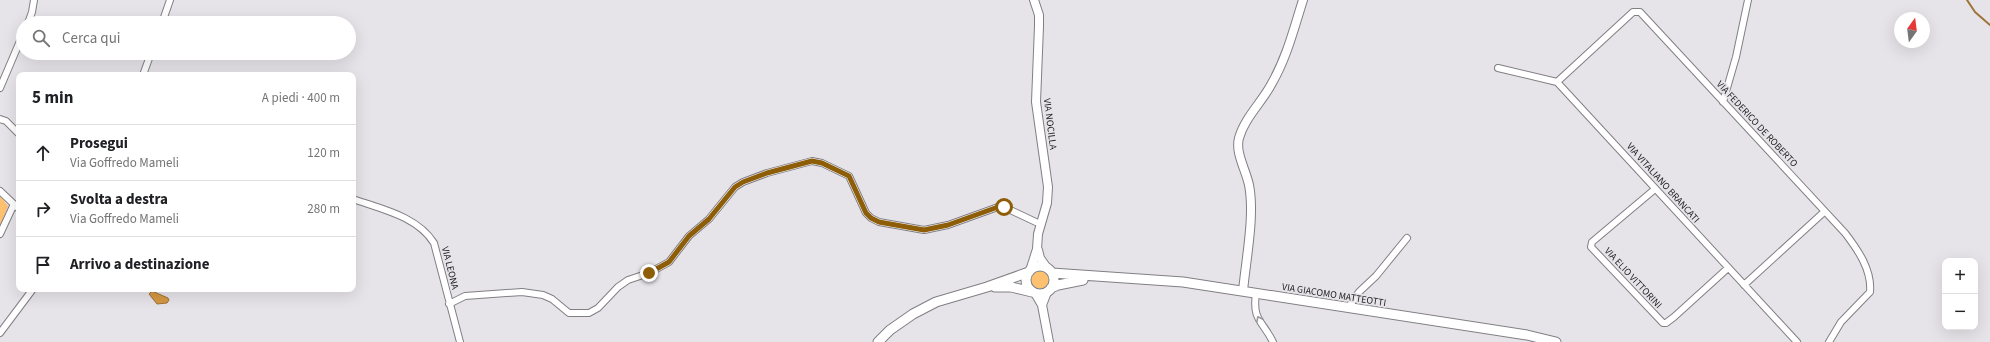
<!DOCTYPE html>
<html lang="it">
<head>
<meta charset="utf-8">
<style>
  body { margin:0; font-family:"Source Sans 3",sans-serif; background:#f2f2f2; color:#202124 }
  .controls { position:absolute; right:12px; bottom:12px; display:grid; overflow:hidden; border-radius:8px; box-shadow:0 4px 16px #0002 }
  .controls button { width:36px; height:36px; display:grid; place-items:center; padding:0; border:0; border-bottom:1px solid #e0e0e0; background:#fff; color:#202124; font:20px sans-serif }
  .compass { position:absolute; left:1894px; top:12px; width:36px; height:36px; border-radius:50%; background:#fff; box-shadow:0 4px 16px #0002; rotate:14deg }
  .stop { position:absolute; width:12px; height:12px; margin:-9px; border:3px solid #8e5d08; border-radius:50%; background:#fff }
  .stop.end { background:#8e5d08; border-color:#fff; box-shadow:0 1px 4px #0008 }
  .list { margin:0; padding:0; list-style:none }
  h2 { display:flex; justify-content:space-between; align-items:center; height:52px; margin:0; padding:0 16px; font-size:17px }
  h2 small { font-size:13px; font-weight:400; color:#757577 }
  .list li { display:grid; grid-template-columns:26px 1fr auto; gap:12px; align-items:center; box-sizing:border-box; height:56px; padding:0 16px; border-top:1px solid #e0e0e0 }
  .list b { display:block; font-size:15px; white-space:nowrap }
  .list p { margin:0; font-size:13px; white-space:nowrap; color:#757577 }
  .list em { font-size:13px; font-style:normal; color:#757577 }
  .icon { flex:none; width:22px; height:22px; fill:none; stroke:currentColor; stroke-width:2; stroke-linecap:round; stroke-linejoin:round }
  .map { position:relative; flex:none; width:1990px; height:342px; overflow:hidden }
  .search { position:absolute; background:#fff; box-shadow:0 4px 16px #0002; left:16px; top:16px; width:340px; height:44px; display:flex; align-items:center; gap:10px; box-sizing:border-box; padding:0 14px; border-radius:22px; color:#757577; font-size:15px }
  .panel { position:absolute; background:#fff; box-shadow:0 4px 16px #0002; left:16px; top:72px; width:340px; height:220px; border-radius:8px }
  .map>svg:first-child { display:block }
</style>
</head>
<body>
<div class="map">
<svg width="1990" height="342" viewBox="0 0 1990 342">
  <rect width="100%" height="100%" fill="#e6e4e9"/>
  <!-- green -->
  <path fill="#fdc170" d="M0 196 8 206 0 226Z
    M1031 280a9 9 0 1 1 18 0a9 9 0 1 1-18 0Z"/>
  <!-- water -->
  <path fill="#d59842" stroke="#9e7338" d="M152 291 168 298 169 300 167 303 157 304 149 294Z"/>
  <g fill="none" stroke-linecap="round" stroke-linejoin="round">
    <!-- stream -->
    <path stroke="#9e7338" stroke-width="2" d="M1967 0 1975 12 1990 25"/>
    <defs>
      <path id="minor" d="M28 23 32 12 34 0
        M162 23 170 0
        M1498 68 1557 82 1797 342
        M143 75 151 53
        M1557 82 1633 12H1640L1845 233C1858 250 1872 270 1870 292L1841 322 1829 342
        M0 88 23 34
        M1723 102 1736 57 1748 0
        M0 119 6 121 19 134
        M1655 189 1592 242 1591 247 1663 323H1666L1674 317 1728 268
        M0 191 19 209
        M353 199C381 209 417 216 434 243L460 342
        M0 234 14 204
        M1744 285 1824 212
        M1256 293C1252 321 1263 321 1273 342
        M449 304 465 296 522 292 543 295 552 299 569 313H589L598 308 618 287 628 280 649 273 669 262 689 236 709 219 735 187 743 182 767 173 812 161 822 163 849 176 866 213 871 218 879 222 924 230 948 225 998 207H1004L1040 224
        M1348 308 1359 292 1376 276 1407 238
        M0 333 33 289"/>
      <path id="tertiary" d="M1038 250 1040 258 1047 268
        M1030 271 1037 249 1038 234 1047 203 1048 187 1036 102 1039 26V15L1034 0
        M1243 291C1246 259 1255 215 1249 185 1246 170 1235 153 1239 138 1245 117 1263 101 1272 83 1287 57 1294 28 1303 0
        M1035 293 1042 305 1049 342
        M1042 305 1047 292"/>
      <path id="secondary" d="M1026 280a14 14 0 1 1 28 0a14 14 0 1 1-28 0Z
        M1052 273 1183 282 1527 335 1556 342
        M995 287H1011L1032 292
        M1051 288 1058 285 1083 280
        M878 342 890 330 913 314 936 302 987 287 1029 272"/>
    </defs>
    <!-- minor casing -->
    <use href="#minor" stroke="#817f84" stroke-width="8"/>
    <!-- tertiary casing -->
    <use href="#tertiary" stroke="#817f84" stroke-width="10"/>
    <!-- secondary casing -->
    <use href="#secondary" stroke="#817f84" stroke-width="11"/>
    <!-- minor -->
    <use href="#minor" stroke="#fff" stroke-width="6"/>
    <!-- tertiary -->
    <use href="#tertiary" stroke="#fff" stroke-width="8"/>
    <!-- secondary -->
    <use href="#secondary" stroke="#fff" stroke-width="9"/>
  </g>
  <!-- one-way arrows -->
  <defs><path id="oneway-chevron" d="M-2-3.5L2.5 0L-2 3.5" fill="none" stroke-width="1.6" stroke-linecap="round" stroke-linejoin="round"/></defs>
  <use stroke="#9a999a" href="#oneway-chevron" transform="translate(1259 319) rotate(-116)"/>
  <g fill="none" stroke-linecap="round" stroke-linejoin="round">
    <!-- route -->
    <path stroke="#8e5d08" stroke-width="5" d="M649 273 669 262 689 236 709 219 735 187 743 182 767 173 812 161 822 163 849 176 866 213 871 218 879 222 924 230 948 225 998 207H1004"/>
  </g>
  <g text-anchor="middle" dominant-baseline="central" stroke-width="3.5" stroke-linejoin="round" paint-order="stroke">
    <!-- street labels -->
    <g font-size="10" fill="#1e1d1f" stroke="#e6e4e9">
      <text transform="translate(1050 124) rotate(83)">VIA NOCILLA</text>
      <text transform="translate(1757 124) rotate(47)">VIA FEDERICO DE ROBERTO</text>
      <text transform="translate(1663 183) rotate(48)">VIA VITALIANO BRANCATI</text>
      <text transform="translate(450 268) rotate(76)">VIA LEONA</text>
      <text transform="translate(1633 278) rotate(47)">VIA ELIO VITTORINI</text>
      <text transform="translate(1334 295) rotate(9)">VIA GIACOMO MATTEOTTI</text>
    </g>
  </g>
</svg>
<div class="controls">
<button>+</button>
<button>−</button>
</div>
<svg class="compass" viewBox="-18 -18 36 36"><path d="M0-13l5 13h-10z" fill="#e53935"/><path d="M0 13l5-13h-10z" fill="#757577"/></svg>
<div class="stop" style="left:1004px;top:207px"></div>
<div class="stop end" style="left:649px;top:273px"></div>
<div class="search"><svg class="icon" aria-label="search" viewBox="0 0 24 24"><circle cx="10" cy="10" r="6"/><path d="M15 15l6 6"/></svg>Cerca qui</div>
<section class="panel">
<h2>5 min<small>A piedi · 400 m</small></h2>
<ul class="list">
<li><svg class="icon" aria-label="ahead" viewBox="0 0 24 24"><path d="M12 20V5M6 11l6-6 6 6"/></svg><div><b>Prosegui</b><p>Via Goffredo Mameli</p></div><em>120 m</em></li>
<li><svg class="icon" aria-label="right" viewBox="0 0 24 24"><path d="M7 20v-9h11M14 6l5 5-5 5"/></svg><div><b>Svolta a destra</b><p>Via Goffredo Mameli</p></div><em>280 m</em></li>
<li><svg class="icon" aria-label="arrive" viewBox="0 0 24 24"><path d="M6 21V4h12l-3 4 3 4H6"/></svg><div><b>Arrivo a destinazione</b></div></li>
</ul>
</section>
</div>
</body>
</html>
